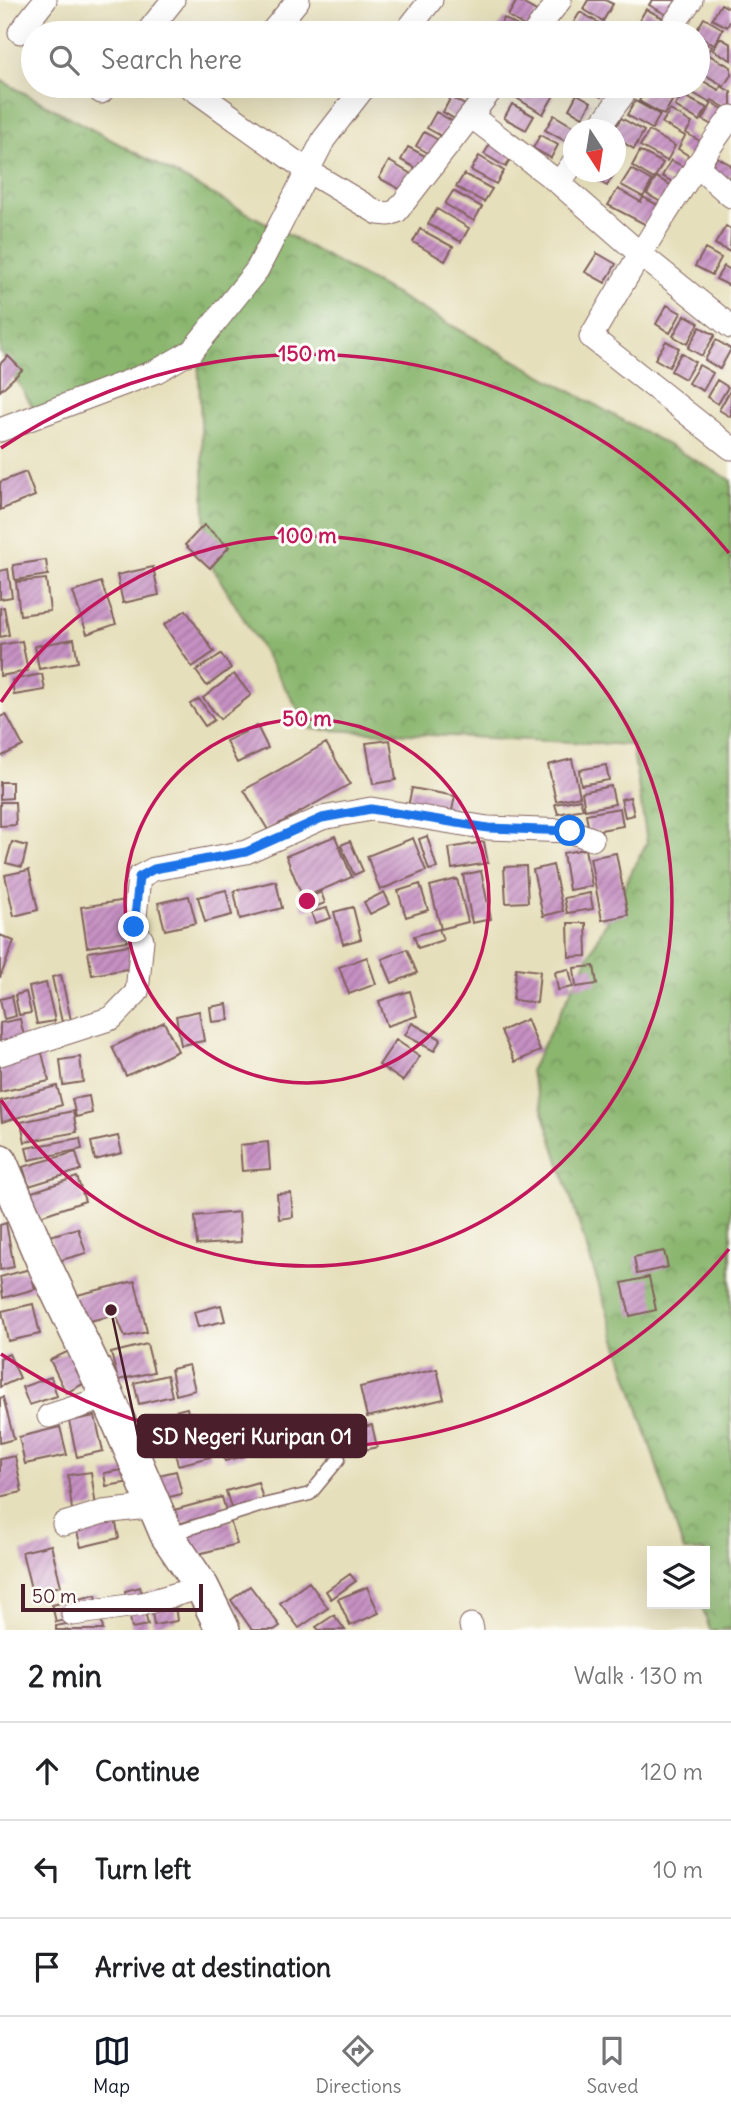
<!DOCTYPE html>
<html lang="en">
<head>
<meta charset="utf-8">
<style>
  body { margin:0; font-family:Delius,sans-serif; background:#f6f6f6; color:#202124 }
  .controls { position:absolute; right:21px; bottom:21px; display:grid; overflow:hidden; border-radius:0px; box-shadow:0 7px 28px #0002 }
  .controls button { width:63px; height:63px; display:grid; place-items:center; padding:0; border:0; border-bottom:2px solid #e0e0e0; background:#fff; color:#202124; font:35px sans-serif }
  .compass { position:absolute; left:563px; top:119px; width:63px; height:63px; border-radius:50%; background:#fff; box-shadow:0 7px 28px #0002; rotate:168deg }
  .scale { position:absolute; left:21px; bottom:18px; width:182px; box-sizing:border-box; padding-left:7px; border:4px solid #4a1f2b; border-top:0; font-size:19px; line-height:24px; white-space:nowrap; color:#4a1f2b; -webkit-text-stroke:5px #fdfcf7; paint-order:stroke }
  .stop { position:absolute; width:21px; height:21px; margin:-16px; border:5px solid #1a73e8; border-radius:50%; background:#fff }
  .stop.end { background:#1a73e8; border-color:#fff; box-shadow:0 2px 7px #0008 }
  .list { margin:0; padding:0; list-style:none }
  h2 { display:flex; justify-content:space-between; align-items:center; height:91px; margin:0; padding:0 28px; font-size:30px }
  h2 small { font-size:23px; font-weight:400; color:#757577 }
  .list li { display:grid; grid-template-columns:46px 1fr auto; gap:21px; align-items:center; box-sizing:border-box; height:98px; padding:0 28px; border-top:2px solid #e0e0e0 }
  .list b { display:block; font-size:26px; white-space:nowrap }
  .list em { font-size:23px; font-style:normal; color:#757577 }
  .icon { flex:none; width:38px; height:38px; fill:none; stroke:currentColor; stroke-width:2; stroke-linecap:round; stroke-linejoin:round }
  .map { position:relative; flex:none; width:731px; height:1630px; overflow:hidden }
  .search { position:absolute; background:#fff; box-shadow:0 7px 28px #0002; left:21px; right:21px; top:21px; height:77px; display:flex; align-items:center; gap:18px; box-sizing:border-box; padding:0 24px; border-radius:38px; color:#757577; font-size:26px }
  .sheet { height:385px; background:#fff }
  nav { display:flex; justify-content:space-around; align-items:center; box-sizing:border-box; height:98px; border-top:2px solid #e0e0e0; background:#fff; font-size:19px; color:#757577 }
  nav a { display:grid; justify-items:center; gap:4px }
  nav .on { color:#111827 }
  .map>svg:first-child { display:block }
</style>
</head>
<body>
<div class="map">
<svg width="731" height="1630" viewBox="0 0 731 1630">
  <defs>
    <pattern id="forest-crowns" width="20" height="18" patternUnits="userSpaceOnUse" patternTransform="scale(1.75)"><rect width="20" height="18" fill="#8ab66e"/><path d="M2 6a3 3 0 1 1 6 0M12 15a3 3 0 1 1 6 0" fill="none" stroke="#73935b"/></pattern>
    <pattern id="building-hatch" width="6" height="6" patternUnits="userSpaceOnUse" patternTransform="scale(1.75)"><rect width="6" height="6" fill="#c691c3"/><path d="M-1 1l2-2M0 6l6-6M5 7l2-2" fill="none" stroke="#a3769f"/></pattern>
  </defs>
  <rect width="100%" height="100%" fill="#fdfcf7"/>
  <filter id="ink" filterUnits="userSpaceOnUse"><feTurbulence type="fractalNoise" baseFrequency=".0143" numOctaves="2"/><feDisplacementMap in="SourceGraphic" scale="14" xChannelSelector="R" yChannelSelector="G"/><feConvolveMatrix kernelMatrix="1 2 1 2 8 2 1 2 1" color-interpolation-filters="sRGB"/></filter>
  <filter id="wash" filterUnits="userSpaceOnUse"><feTurbulence type="fractalNoise" baseFrequency=".00686" numOctaves="4" result="noise"/><feDisplacementMap in="SourceGraphic" scale="28" xChannelSelector="R" yChannelSelector="G"/><feGaussianBlur stdDeviation="1.57" result="paint"/><feColorMatrix in="noise" values="0 0 0 0 0 0 0 0 0 0 0 0 0 0 0 0 0 1.4 0 .05"/><feComposite in="paint" operator="in"/></filter>
  <g filter="url(#wash)">
    <rect width="100%" height="100%" fill="#e6dfbb"/>
    <!-- forest -->
    <path fill="url(#forest-crowns)" stroke="#6a6a4c" stroke-width="2" d="M0 80 290 236 731 480V1630H710L701 1604H705V1551H684L530 1071 647 842 632 745 310 729 207 558 198 356 41 421 0 352Z"/>
    <g id="blocks">
      <!-- building -->
      <path fill="url(#building-hatch)" d="M517 0 538 12 529 29 508 16Z
        M588 0H605L613 4 603 21 583 9Z
        M652 0H673L676 1 667 15 649 5Z
        M721 4 731 9V20L727 27 712 19Z
        M646 9 663 18 654 33H649L636 26Z
        M580 12 606 27 603 33H582L571 27Z
        M504 18 526 31 524 33H495Z
        M704 18 723 29 714 45 695 33Z
        M720 38 731 44V60L713 50Z
        M698 39 712 47 707 54 731 67V75L724 86 699 71 702 65 698 63Z
        M698 78 719 90 721 86 731 92V111L712 100 710 103 686 89 688 86H698Z
        M460 86H481L474 105 456 94Z
        M526 86H533L553 97 543 114 518 99Z
        M581 86H608L601 97Z
        M652 86H683L675 99Z
        M647 87 672 101 664 115 639 101Z
        M577 94 591 102 583 117 569 109Z
        M682 95 707 108 700 121 675 106Z
        M451 97 468 107 460 122 443 112Z
        M635 101 660 115 652 129 627 115Z
        M712 103 728 112 719 129 703 120Z
        M512 104 534 116 526 130 504 118Z
        M670 110 692 123 686 133 705 144 696 160 678 149 685 136 662 123Z
        M436 112 452 121 443 137 427 128Z
        M554 115 574 127 565 141 545 130Z
        M621 118 644 131 634 149 616 138V130H614Z
        M649 131 675 146 667 161 640 146Z
        M424 132 442 142 433 156 416 146Z
        M540 135 558 145 551 158 533 148Z
        M493 139 514 151 506 167 484 154Z
        M408 147 429 158 421 171 401 160Z
        M640 151 663 163 654 179 632 166Z
        M479 156 504 171 496 184 471 170Z
        M717 157 731 165V174L725 184 707 174Z
        M671 160 689 170 680 186 662 176Z
        M389 161 413 175 403 191 379 178Z
        M631 169 652 181 643 197 621 185Z
        M587 172H615L607 186 586 174Z
        M464 174 492 189 484 202 456 187Z
        M656 177 676 188 666 205 647 194Z
        M618 189 641 202 643 197 663 208 652 228 608 205Z
        M453 191 482 207 474 221 445 204Z
        M437 209 469 228 461 242 428 224Z
        M726 226 731 229 730 252 715 244Z
        M420 229 453 247 445 261 413 242Z
        M705 249 721 258 712 275 695 266Z
        M597 253 616 264 605 283 585 272Z
        M724 266 731 270 730 286 716 279Z
        M667 305 681 313 670 333 656 324Z
        M685 315 699 323 687 344 673 336Z
        M700 327 715 335 702 356 688 348Z
        M716 340 731 349 720 369 705 360Z
        M666 341 679 348 669 367 655 359Z
        M681 353 695 362 685 379 671 371Z
        M8 356 22 370 0 391V364Z
        M699 365 713 373 703 391 688 383Z
        M717 380 728 387 718 404 707 397Z
        M731 389V417L719 410Z
        M26 472 35 496 0 510V482Z
        M204 525 229 547 210 568 185 545Z
        M46 560 48 575 15 580 13 565Z
        M153 567 159 595 123 603 117 575Z
        M8 569 12 597 0 599V571Z
        M46 579 50 611 20 615 16 582Z
        M101 582 116 624 87 634 73 592Z
        M4 607 9 635 0 637V608Z
        M186 610 214 652 192 667 164 625Z
        M74 639 78 662 39 669 35 646Z
        M22 641 28 671 0 676V645Z
        M221 654 231 668 207 686 196 671Z
        M42 674 45 690 14 695 12 680Z
        M234 674 251 695 220 719 203 698Z
        M199 699 214 720 205 726 190 704Z
        M6 714 23 746 0 757V717Z
        M257 726 268 748 237 763 226 741Z
        M390 740 396 780 373 784 366 743Z
        M326 743 350 784 268 830 244 790Z
        M572 759 580 796 556 801 548 765Z
        M606 765 609 780 581 785 579 770Z
        M0 782H12V798L0 799Z
        M611 786 615 804 585 810 582 792Z
        M412 788 455 796 449 825 406 816Z
        M630 797 634 815 625 817 621 799Z
        M580 799 583 809 558 814 555 804Z
        M0 802H15L16 825 0 826Z
        M620 808 623 826 589 832 586 814Z
        M335 836 352 877 303 898 286 856Z
        M427 836 437 868 429 870 419 839Z
        M413 838 426 871 380 890 367 856Z
        M350 841 363 871 354 875 341 845Z
        M12 842 27 846 22 867 6 863Z
        M484 842 488 863 452 869 449 848Z
        M585 849 592 886 569 890 563 853Z
        M616 853 628 915 602 920 590 858Z
        M553 865 563 911 543 916 533 870Z
        M526 866 528 902 506 903 504 867Z
        M29 870 38 910 14 916 5 875Z
        M481 871 491 919 472 923 463 875Z
        M457 879 468 922 441 929 430 886Z
        M276 881 282 908 240 919 234 891Z
        M420 884 428 910 406 917 398 891Z
        M226 890 232 915 205 922 198 897Z
        M321 892 325 903 304 911 300 901Z
        M384 892 390 904 370 914 364 902Z
        M590 893 593 909 567 913 564 898Z
        M189 896 196 923 165 930 158 903Z
        M127 900 133 940 87 947 81 907Z
        M353 907 361 939 343 944 334 912Z
        M327 908 331 918 315 923 311 912Z
        M568 923H586L587 956 569 957Z
        M439 929 443 940 418 948 414 936Z
        M0 935 14 941 0 978Z
        M129 945 133 968 92 975 88 952Z
        M407 949 417 973 392 983 382 959Z
        M367 957 376 984 349 994 339 967Z
        M594 966 597 984 576 987 574 968Z
        M516 968 540 971 537 1003 513 1000Z
        M569 969 573 987 558 990 555 972Z
        M61 975 71 1020 62 1022 52 977Z
        M46 983 55 1021 37 1024 29 987Z
        M410 991 417 1016 387 1026 379 1001Z
        M26 992 31 1013 19 1015 15 995Z
        M12 996 16 1016 4 1019 0 999Z
        M227 1004 229 1020 212 1022 210 1007Z
        M199 1011 204 1041 181 1045 176 1016Z
        M20 1019 25 1040 0 1046V1023Z
        M527 1019 540 1051 515 1062 501 1031Z
        M164 1022 178 1051 126 1076 112 1047Z
        M412 1023 441 1039 434 1051 405 1035Z
        M396 1040 420 1056 403 1081 379 1065Z
        M42 1053 49 1081 0 1092V1063Z
        M80 1057 83 1082 63 1085 60 1060Z
        M57 1086 62 1105 2 1122 0 1101Z
        M89 1096 92 1113 76 1117 72 1099Z
        M73 1111 77 1132 25 1142 21 1122Z
        M118 1136 122 1153 95 1160 91 1142Z
        M80 1138 82 1149 29 1160 26 1148Z
        M268 1142 270 1169 242 1171 240 1145Z
        M76 1152 81 1170 29 1186 23 1167Z
        M77 1177 85 1201 37 1217 29 1193Z
        M291 1193 293 1217 279 1219 277 1194Z
        M239 1212 241 1242 197 1245 195 1216Z
        M6 1223 14 1267 0 1270V1225Z
        M78 1228 86 1253 58 1261 50 1236Z
        M664 1251 668 1267 637 1274 634 1257Z
        M30 1269 35 1289 3 1298 0 1277Z
        M649 1277 656 1310 630 1316 622 1283Z
        M135 1281 147 1332 125 1337 116 1315 80 1323 73 1296Z
        M33 1304 40 1334 8 1341 2 1311Z
        M221 1305 225 1321 198 1327 194 1312Z
        M147 1344 154 1372 118 1380 111 1353Z
        M69 1351 85 1383 66 1393 50 1360Z
        M9 1354 20 1378 0 1387V1358Z
        M189 1365 195 1390 176 1395 171 1369Z
        M437 1369 444 1399 367 1417 360 1387Z
        M167 1375 172 1396 139 1404 134 1383Z
        M51 1377 57 1396 29 1405 22 1387Z
        M3 1397 14 1439 0 1443V1398Z
        M187 1408 192 1430 156 1439 151 1417Z
        M95 1416 103 1451 77 1457 69 1421Z
        M372 1425 377 1447 361 1451 356 1429Z
        M60 1427 67 1455 25 1464 19 1437Z
        M240 1436 245 1456 225 1461 220 1441Z
        M206 1437 210 1457 178 1465 173 1445Z
        M15 1456 22 1492 0 1497V1459Z
        M128 1469 131 1482 106 1486 104 1473Z
        M176 1471 182 1494 161 1499 155 1476Z
        M91 1472 96 1507 72 1510 68 1475Z
        M258 1482 263 1499 231 1508 226 1491Z
        M222 1497 226 1511 178 1524 174 1510Z
        M115 1519 119 1538 81 1547 76 1528Z
        M230 1520 237 1544 190 1556 184 1532Z
        M51 1545 61 1586 32 1593 22 1552Z
        M350 1574 356 1581 331 1599 326 1591Z
        M309 1582 328 1608 299 1628 280 1603Z
        M250 1586 280 1626 274 1630H252L231 1600Z
        M140 1587 148 1625 132 1628 125 1591Z
        M367 1587 379 1613 350 1626 338 1599Z
        M173 1589 177 1621 154 1625 149 1592Z
        M96 1595 100 1613 56 1622 52 1605Z
        M334 1615 345 1630H319L316 1627Z
        M101 1617 103 1630H56V1626Z"/>
    </g>
  </g>
  <g filter="url(#ink)">
    <use href="#blocks" fill-opacity="0" stroke="#81625d" stroke-width="2"/>
    <g fill="none" stroke-linecap="round" stroke-linejoin="round">
      <defs>
        <path id="lane" d="M168 1535 259 1506 310 1494 339 1459"/>
        <path id="street" d="M20 32 45 0
          M147 33 173 0
          M271 33 298 0
          M405 33 431 0
          M534 33 560 0
          M667 33 691 0
          M189 86 308 171 378 213 389 214 397 211 494 86
          M101 92 106 86
          M471 116 559 183 639 253 731 327
          M731 117C680 187 635 261 591 337L731 448
          M597 130 629 86
          M696 165 731 196
          M559 183 574 162
          M0 430 157 371 192 351 257 270 324 139 365 86
          M0 1054 112 1018 137 992 142 940 134 927 139 877 154 869 246 852 322 818 371 809 488 828 570 831 592 839
          M49 1416 108 1397
          M64 1524 103 1512 157 1506
          M73 1614 142 1604 202 1587
          M471 1625 472 1630"/>
        <path id="secondary" d="M0 1161 45 1266 108 1397 167 1535 202 1587 223 1630"/>
      </defs>
      <!-- lane casing -->
      <use href="#lane" stroke="#81625d" stroke-width="15"/>
      <!-- street casing -->
      <use href="#street" stroke="#81625d" stroke-width="25"/>
      <!-- secondary casing -->
      <use href="#secondary" stroke="#81625d" stroke-width="36"/>
      <!-- lane -->
      <use href="#lane" stroke="#fff" stroke-width="12"/>
      <!-- street -->
      <use href="#street" stroke="#fff" stroke-width="23"/>
      <!-- secondary -->
      <use href="#secondary" stroke="#fff" stroke-width="33"/>
    </g>
  </g>
  <g fill="none" stroke-linecap="round" stroke-linejoin="round" filter="url(#ink)">
    <!-- route -->
    <path stroke="#1a73e8" stroke-width="9" d="M134 927 139 877 154 869 246 852 322 818 371 809 488 828 570 831"/>
  </g>
  <!-- distance rings -->
  <g fill="none" stroke="#c2185b" stroke-width="3.5">
    <circle cx="307" cy="901" r="182"/>
    <path d="M1 702A365 365 0 1 1 1 1100"/>
    <path d="M729 1249A547 547 0 0 1 1 1354M1 448A547 547 0 0 1 729 553"/>
  </g>
  <circle cx="307" cy="901" r="10" fill="#c2185b" stroke="#fdfcf7" stroke-width="3.5"/>
  <g font-size="21" text-anchor="middle" font-weight="bold" fill="#c2185b" stroke="#fdfcf7" stroke-width="6" stroke-linejoin="round" paint-order="stroke">
    <text x="307" y="361">150 m</text>
    <text x="307" y="543">100 m</text>
    <text x="307" y="726">50 m</text>
  </g>
  <!-- callouts -->
  <path fill="none" stroke="#4a1f2b" stroke-width="2.5" d="M111 1310L138 1436"/>
  <circle fill="#4a1f2b" stroke="#fdfcf7" stroke-width="2.5" cx="111" cy="1310" r="7"/>
  <rect fill="#4a1f2b" stroke="#4a1f2b" stroke-width="2.5" x="138" y="1415" width="228" height="42" rx="7"/>
  <g font-size="21" text-anchor="middle" font-weight="bold" fill="#fff">
    <text x="252" y="1444">SD Negeri Kuripan 01</text>
  </g>
</svg>
<div class="controls">
<button><svg class="icon" aria-label="layers" viewBox="0 0 24 24"><path d="M12 4l9 5-9 5-9-5zM3 14l9 5 9-5"/></svg></button>
</div>
<svg class="compass" viewBox="-18 -18 36 36"><path d="M0-13l5 13h-10z" fill="#e53935"/><path d="M0 13l5-13h-10z" fill="#757577"/></svg>
<div class="scale">50 m</div>
<div class="stop" style="left:570px;top:831px"></div>
<div class="stop end" style="left:134px;top:927px"></div>
<div class="search"><svg class="icon" aria-label="search" viewBox="0 0 24 24"><circle cx="10" cy="10" r="6"/><path d="M15 15l6 6"/></svg>Search here</div>
</div>
<section class="sheet">
<h2>2 min<small>Walk · 130 m</small></h2>
<ul class="list">
<li><svg class="icon" aria-label="ahead" viewBox="0 0 24 24"><path d="M12 20V5M6 11l6-6 6 6"/></svg><div><b>Continue</b></div><em>120 m</em></li>
<li><svg class="icon" aria-label="left" viewBox="0 0 24 24"><path d="M17 20v-9H6M10 6l-5 5 5 5"/></svg><div><b>Turn left</b></div><em>10 m</em></li>
<li><svg class="icon" aria-label="arrive" viewBox="0 0 24 24"><path d="M6 21V4h12l-3 4 3 4H6"/></svg><div><b>Arrive at destination</b></div></li>
</ul>
</section>
<nav>
<a class="on"><svg class="icon" aria-label="map" viewBox="0 0 24 24"><path d="M3 6l6-2 6 2 6-2v14l-6 2-6-2-6 2zM9 4v14M15 6v14"/></svg>Map</a>
<a><svg class="icon" aria-label="directions" viewBox="0 0 24 24"><path d="M12 3l9 9-9 9-9-9zM9 14v-3h6M13 9l2 2-2 2"/></svg>Directions</a>
<a><svg class="icon" aria-label="saved" viewBox="0 0 24 24"><path d="M7 4h10v16l-5-4-5 4z"/></svg>Saved</a>
</nav>
</body>
</html>
